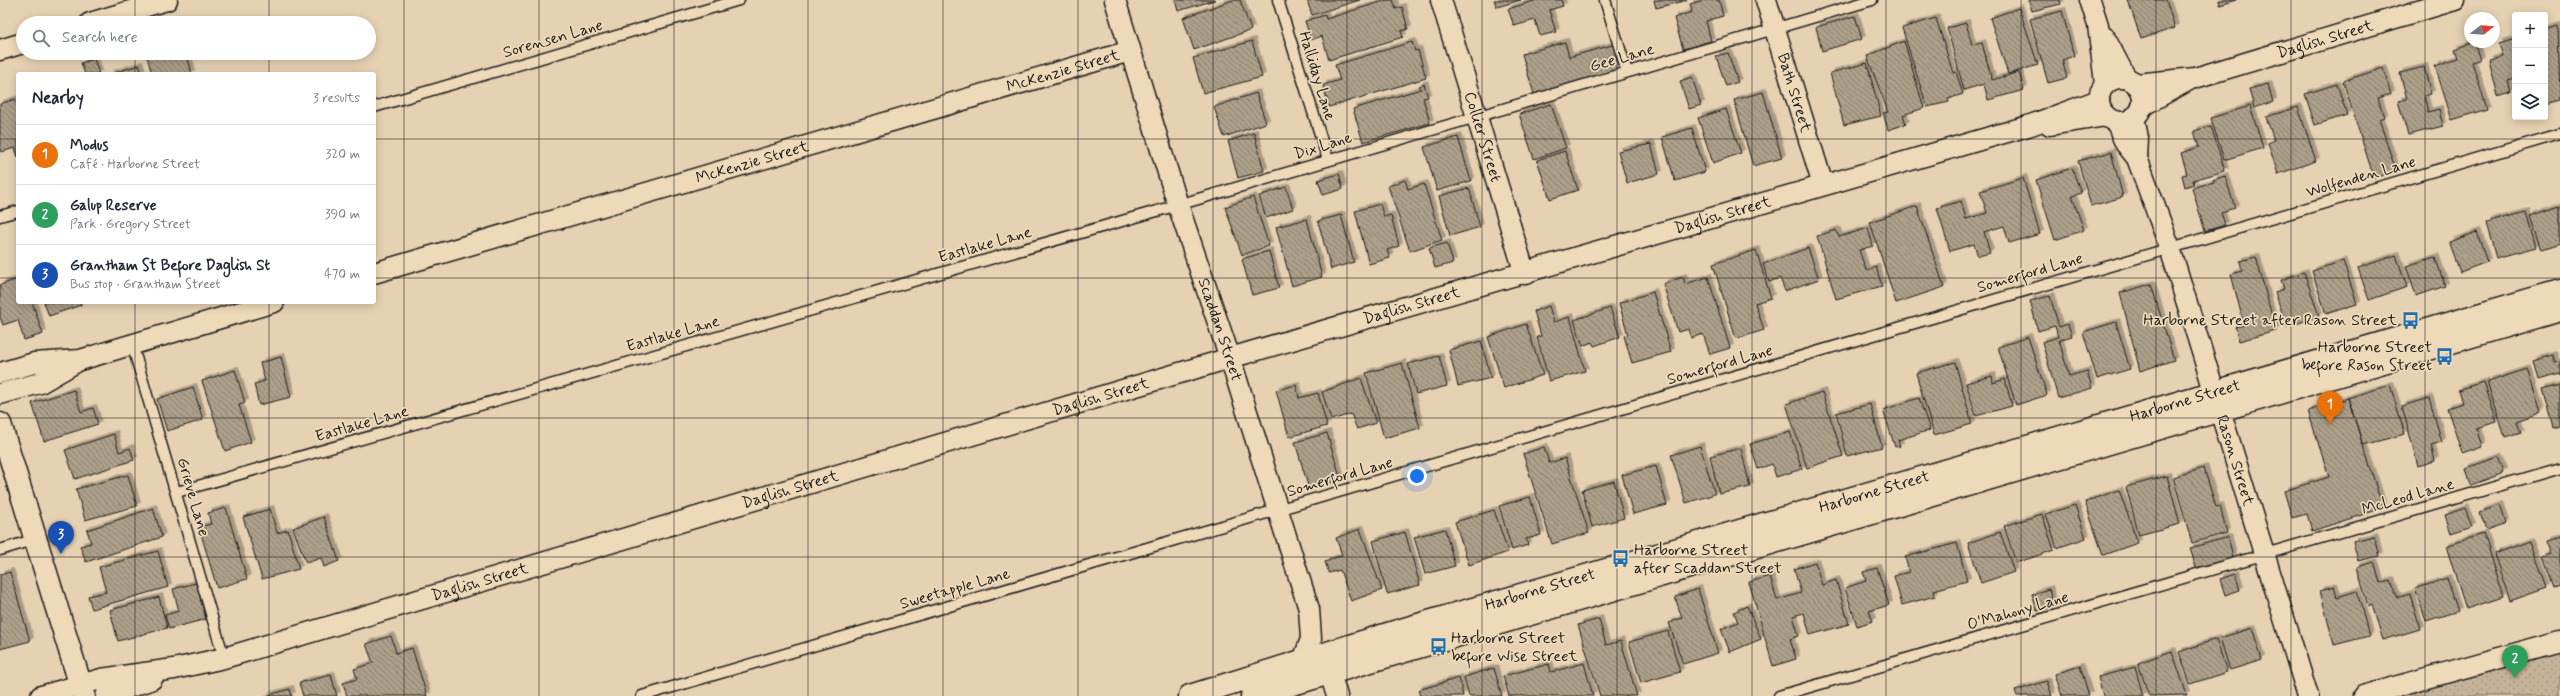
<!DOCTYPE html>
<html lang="en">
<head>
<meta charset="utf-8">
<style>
  body { margin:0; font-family:Mynerve,sans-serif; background:#f2f2f3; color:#1f2937 }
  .controls { position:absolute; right:12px; top:12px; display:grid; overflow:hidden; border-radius:4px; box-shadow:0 2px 10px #0003 }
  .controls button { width:36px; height:36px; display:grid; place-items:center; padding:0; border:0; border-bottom:1px solid #e0e1e3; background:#fff; color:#1f2937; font:20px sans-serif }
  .compass { position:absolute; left:2464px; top:12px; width:36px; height:36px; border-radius:50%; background:#fff; box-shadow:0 2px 10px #0003; rotate:73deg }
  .you { position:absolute; left:1417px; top:476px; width:14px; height:14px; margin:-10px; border:3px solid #fff; border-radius:50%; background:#1a73e8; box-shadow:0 0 0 6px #1a73e833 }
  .badge { display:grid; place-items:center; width:26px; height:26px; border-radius:50%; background:#111827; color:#fff; font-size:13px; font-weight:700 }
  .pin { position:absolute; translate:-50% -33px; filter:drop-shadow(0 1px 2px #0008) }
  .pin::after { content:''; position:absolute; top:21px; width:14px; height:12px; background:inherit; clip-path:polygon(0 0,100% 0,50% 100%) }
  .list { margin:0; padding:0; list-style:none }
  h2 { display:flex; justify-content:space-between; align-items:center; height:52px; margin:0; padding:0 16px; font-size:17px }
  h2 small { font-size:13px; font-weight:400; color:#747a83 }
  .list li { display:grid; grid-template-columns:26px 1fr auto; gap:12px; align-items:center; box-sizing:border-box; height:60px; padding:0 16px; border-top:1px solid #e0e1e3 }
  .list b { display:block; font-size:15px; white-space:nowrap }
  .list p { margin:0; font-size:13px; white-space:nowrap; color:#747a83 }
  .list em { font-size:13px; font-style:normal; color:#747a83 }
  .icon { flex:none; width:22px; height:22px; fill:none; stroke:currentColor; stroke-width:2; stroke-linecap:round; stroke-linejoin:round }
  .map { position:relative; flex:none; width:2560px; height:696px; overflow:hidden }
  .search { position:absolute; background:#fff; box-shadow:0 2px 10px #0003; left:16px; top:16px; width:360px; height:44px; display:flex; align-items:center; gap:10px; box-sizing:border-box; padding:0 14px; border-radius:22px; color:#747a83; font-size:15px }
  .panel { position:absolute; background:#fff; box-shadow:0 2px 10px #0003; left:16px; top:72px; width:360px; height:232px; border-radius:4px }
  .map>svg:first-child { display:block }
</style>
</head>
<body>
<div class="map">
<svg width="2560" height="696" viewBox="0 0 2560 696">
  <defs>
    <pattern id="park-dots" width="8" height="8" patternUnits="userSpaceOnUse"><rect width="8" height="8" fill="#c4b399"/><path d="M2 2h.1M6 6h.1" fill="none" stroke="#a89983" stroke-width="1.8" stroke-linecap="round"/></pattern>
    <pattern id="building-back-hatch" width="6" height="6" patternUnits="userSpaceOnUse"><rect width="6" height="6" fill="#ad9f89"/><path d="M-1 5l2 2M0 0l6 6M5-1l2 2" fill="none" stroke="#8c816f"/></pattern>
    <filter id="shadow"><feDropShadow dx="3.5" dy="-3.5" stdDeviation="0" flood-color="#0004"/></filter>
  </defs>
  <rect width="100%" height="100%" fill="#e6d1b2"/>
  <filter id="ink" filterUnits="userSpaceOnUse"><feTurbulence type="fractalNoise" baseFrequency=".025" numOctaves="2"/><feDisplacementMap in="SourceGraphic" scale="8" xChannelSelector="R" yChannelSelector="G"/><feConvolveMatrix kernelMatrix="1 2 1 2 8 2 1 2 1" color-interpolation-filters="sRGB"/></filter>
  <g filter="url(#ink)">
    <!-- park -->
    <path fill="url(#park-dots)" stroke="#70685a" d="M2560 652V696H2402Z"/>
    <!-- building -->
    <path fill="url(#building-back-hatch)" stroke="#1c1c1c" filter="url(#shadow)" d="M1175 0H1215L1178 11Z
      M1233 0H1240L1251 30 1194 50 1183 18Z
      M1307 0H1360L1312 15Z
      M1387 0H1393L1396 9 1402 7 1408 29 1401 31 1403 37 1329 60 1322 36 1311 40 1305 21 1325 15 1326 19Z
      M1494 0H1521L1497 7Z
      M1537 0H1561L1563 6 1549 10 1556 32 1540 36 1535 20 1514 26 1508 9Z
      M1654 0H1687L1656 8Z
      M1704 0H1719L1723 16 1706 21 1711 41 1683 49 1674 18 1692 12 1690 4Z
      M2029 0H2060L2061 4 2032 11Z
      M2128 0H2166L2175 28 2141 39Z
      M2219 0H2237L2220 5Z
      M2019 8 2038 65 2008 74 1990 18Z
      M2062 11 2074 56 2062 60 2067 78 2048 83 2030 19Z
      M1855 16 1862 39 1822 51 1816 27Z
      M1936 18 1953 73 1956 72 1963 94 1948 99 1949 102 1927 107 1902 28Z
      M1966 23 1972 45 1982 43 1992 80 2019 72 2024 90 1988 100 1984 84 1964 90 1947 28Z
      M2558 25 2560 101 2545 105V29Z
      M2515 39V79L2508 81 2511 92 2498 96 2489 60 2503 57 2499 44Z
      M1252 41 1262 77 1203 93 1193 58Z
      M1904 41 1924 108 1903 115 1906 124 1888 130 1883 113 1888 112 1867 56Z
      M1412 42 1415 51 1418 50 1426 78 1329 107 1323 85 1340 80 1335 65Z
      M1565 42 1569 57 1616 44 1623 68 1534 94 1522 54Z
      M2474 42 2480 60 2472 62 2487 109 2452 120 2435 66 2458 58 2455 49Z
      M146 53H171L173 59 187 55 192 74H152Z
      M1728 53 1738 82 1726 86 1716 56Z
      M94 59 99 74H85L81 63Z
      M1867 63 1881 116 1844 125 1830 73Z
      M139 65 142 74H110Z
      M2424 67 2431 94 2424 96 2428 112 2439 109 2443 126 2408 135 2398 101 2407 99 2400 73Z
      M2383 68 2391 94 2378 98 2384 117 2379 119 2396 171 2374 178 2343 81Z
      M1692 77 1701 105 1689 109 1680 81Z
      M1424 84 1428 97 1423 98 1430 123 1363 142 1353 109 1421 89 1419 86Z
      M2268 84 2273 102 2254 108 2249 89Z
      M2337 84 2347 115 2315 125 2305 94Z
      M1763 92 1782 158 1753 166 1734 100Z
      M1256 93 1266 123 1224 137 1214 107Z
      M15 99 18 107V157L15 148 1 152 0 149V104Z
      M1551 104 1566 148 1534 159 1519 114Z
      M2250 106 2263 148 2224 160 2211 118Z
      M2298 107 2316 161 2278 174 2268 143 2274 140 2266 117Z
      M1726 109 1741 153 1713 163 1698 118Z
      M2211 126 2225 171 2193 180 2194 184 2185 187 2182 175 2187 174 2181 153 2199 147 2194 131Z
      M1692 128 1705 172 1675 181 1662 137Z
      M1254 133 1264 171 1238 178 1228 141Z
      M1458 137 1471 181 1437 191 1424 147Z
      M1651 144 1659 174 1627 183 1618 151Z
      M1565 151 1578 190 1550 199 1537 160Z
      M2111 152 2123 197 2091 206 2078 161Z
      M2072 168 2081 193 2072 196 2084 230 2055 240 2036 180Z
      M1339 174 1343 189 1323 195 1318 180Z
      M2225 176 2235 208 2221 212 2225 225 2205 231 2192 188 2214 182 2213 180Z
      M2023 178 2040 234 2009 243 2004 226 1984 232 1990 253 1978 256 1974 244 1950 251 1937 208 1961 201 1966 219 1987 213 1980 191Z
      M1405 180 1408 189 1424 184 1442 240 1410 251 1388 186Z
      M1286 187 1293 209 1266 218 1259 196Z
      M1469 188 1480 227 1450 236 1439 196Z
      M1253 197 1269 246 1242 255 1225 207Z
      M1380 204 1384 217 1391 215 1399 246 1387 250 1390 258 1369 264 1355 211Z
      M1917 206 1944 287 1896 303 1870 222Z
      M2560 206V244L2541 250 2530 216Z
      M2526 212 2536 247 2496 258 2486 223Z
      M1341 215 1354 262 1331 269 1318 221Z
      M1307 219 1322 277 1292 286 1276 227Z
      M1868 228 1873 246 1859 250 1866 270 1876 267 1882 286 1836 299 1817 236 1836 230 1839 237Z
      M2477 232 2487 262 2460 272 2449 242Z
      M1447 243 1453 263 1435 268 1429 248Z
      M1808 248 1819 279 1785 291 1780 278 1769 282 1763 264Z
      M1756 250 1771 298 1755 303 1764 330 1736 339 1713 264Z
      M1269 251 1279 288 1252 295 1242 259Z
      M2396 255 2407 287 2369 300 2358 268Z
      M2256 257 2276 331 2239 341 2235 327 2244 325 2231 274 2242 271 2240 261Z
      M2435 257 2445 286 2416 296 2406 266Z
      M2343 261 2357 304 2326 314 2312 271Z
      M2304 272 2319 316 2287 327 2275 292 2284 289 2281 280Z
      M1683 277 1685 284 1708 277 1730 348 1710 354 1703 334 1691 338 1689 329 1678 332 1663 284Z
      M18 279V302H32L43 334 24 340 18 320 3 325 0 317V285Z
      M2151 284 2174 360 2140 371 2120 293Z
      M1653 292 1671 352 1632 363 1624 336 1628 335 1619 303Z
      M2050 296 2059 327 2068 324 2072 336 2059 340 2069 376 2087 371 2092 388 2058 398 2042 342 2058 337 2055 326 2038 331 2030 301Z
      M44 302H80L81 305 49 316Z
      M1549 306 1554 322 1570 317 1585 371 1549 381 1537 337 1541 336 1534 311Z
      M1610 308 1620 337 1594 346 1592 342 1583 346 1574 320Z
      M2116 322 2130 369 2097 379 2083 332Z
      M1526 324 1543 375 1504 388 1488 337Z
      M2028 337 2047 395 2016 405 1998 347Z
      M1481 341 1491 378 1458 386 1449 350Z
      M2553 355 2555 363 2560 362V376L2559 374 2539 380 2534 361Z
      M1439 356 1447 386 1416 394 1408 364Z
      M281 357 291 397 259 405 254 384 265 381 260 363Z
      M1955 362 1972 424 1934 435 1916 373Z
      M1402 363 1420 428 1384 438 1366 373Z
      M2527 369 2541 413 2517 421 2521 432 2505 437 2487 382Z
      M235 370 245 403 239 405 251 442 225 451 202 381Z
      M1992 376 1993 383 2005 379 2012 406 1976 416 1966 383Z
      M1361 378 1376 423 1357 429 1351 414 1331 420 1322 392Z
      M2484 382 2497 422 2476 428 2482 446 2462 453 2447 408 2462 403 2458 390Z
      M2560 384V427L2554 429 2543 389Z
      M1296 385 1299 398 1318 393 1327 426 1289 437 1276 390Z
      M2390 385 2405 434 2363 445 2348 398Z
      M193 387 203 420 167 431 157 399Z
      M74 390 81 412 93 408 98 424 44 441 32 403Z
      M1822 392 1843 456 1807 468 1786 404Z
      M1919 398 1930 430 1898 440 1900 446 1895 447 1883 410Z
      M2348 398 2383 508 2312 531 2307 514 2292 518 2284 491 2329 477 2308 411Z
      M2429 398 2442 442 2431 445 2435 461 2418 466 2402 406Z
      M1870 404 1882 447 1847 456 1836 413Z
      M1790 432 1802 469 1776 477 1772 464 1758 469 1750 444Z
      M1327 433 1341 480 1309 489 1295 442Z
      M114 434 119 452 130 448 134 460 75 479 65 450Z
      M1700 446 1715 494 1686 503 1671 455Z
      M1544 447 1549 463 1565 458 1589 533 1552 544 1523 454Z
      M1741 448 1750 487 1719 494 1710 456Z
      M2498 457 2504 473 2471 485 2466 468Z
      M1656 466 1667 505 1633 514 1622 475Z
      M2204 468 2216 507 2220 506 2227 533 2192 543 2173 477Z
      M128 475 137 506 85 520 76 489Z
      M2167 476 2180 524 2139 535 2126 487Z
      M1614 481 1624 518 1592 527 1582 490Z
      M2119 490 2138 543 2103 555 2085 502Z
      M1530 497 1541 535 1526 539 1528 545 1512 550 1499 506Z
      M2075 505 2086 538 2057 548 2046 514Z
      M2500 505 2506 523 2486 530 2480 512Z
      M153 508 162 537 86 562 80 546 91 543 87 530Z
      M226 508 247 579 217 588 199 527 211 524 208 513Z
      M2465 508 2472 526 2451 533 2445 515Z
      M270 509 277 533 288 530 299 569 262 579 243 517Z
      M1494 510 1508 552 1469 565 1455 522Z
      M2042 514 2054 550 2016 563 2004 526Z
      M324 517 339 561 324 567 321 558 306 563 293 528Z
      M1360 529 1382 590 1351 601 1340 570 1329 573 1325 562 1342 555 1336 538Z
      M1445 529 1455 566 1425 574 1414 537Z
      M1405 532 1420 585 1387 594 1373 541Z
      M2000 532 2014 572 1981 583 1968 543Z
      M2483 534 2503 597 2466 609 2446 546Z
      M2374 536 2379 556 2358 561 2353 541Z
      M2560 536V586L2554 588 2543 557 2552 554 2547 540Z
      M2228 537 2233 558 2196 568 2190 548Z
      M2530 541 2547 588 2510 601 2494 554Z
      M1957 543 1967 581 1934 590 1935 596 1902 605 1894 576 1909 572 1905 557Z
      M158 551 168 587 92 609 88 596 106 592 99 567Z
      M1815 562 1822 585 1836 580 1849 624 1810 635 1804 613 1793 616 1799 636 1790 639 1796 659 1773 666 1749 582 1770 576 1777 600 1801 593 1794 569Z
      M2374 562 2380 583 2391 580 2396 598 2410 594 2420 629 2383 640 2372 605 2368 607 2357 567Z
      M1877 568 1889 605 1869 611 1873 621 1857 626 1845 588 1866 581 1863 572Z
      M10 572 30 641 0 649V575Z
      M2235 574 2240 590 2225 595 2220 579Z
      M2447 578 2458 611 2426 621 2415 589Z
      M196 583 206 619 169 629 165 615 179 611 173 589Z
      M2334 587 2337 597 2357 591 2369 636 2334 645 2320 591Z
      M1698 589 1718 653 1683 664 1669 623 1682 618 1675 597Z
      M2049 589 2054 607 2037 611 2032 594Z
      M159 597 167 628 118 641 110 610Z
      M1747 606 1761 639 1730 652 1721 629 1738 622 1734 612Z
      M1599 619 1606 645 1621 641 1637 696H1600L1578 625Z
      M2252 628 2262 660 2230 670 2220 638Z
      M1668 631 1680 672 1641 683 1629 642Z
      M391 636 396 653 412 648 427 696H347L343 683 357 679 354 669 373 663 366 644Z
      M2216 639 2227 672 2190 684 2179 652Z
      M2172 651 2187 695 2149 696 2138 663Z
      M1584 663 1593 696H1509L1503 676 1549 664 1551 672Z
      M2080 666 2089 696H2062L2055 674Z
      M2135 667 2143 696H2103L2098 677Z
      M1494 668 1502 696H1469L1464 677Z
      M331 675 337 696H303L299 683Z
      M1459 678 1463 696H1420L1418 690Z
      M2047 681 2052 696H2017L2015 691Z
      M290 689 292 696H265Z"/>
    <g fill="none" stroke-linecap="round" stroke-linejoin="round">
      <defs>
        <path id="lane" d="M1278 0 1328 160
          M1605 0 1627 72
          M374 107 739 0
          M0 216 18 211
          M132 344 224 658
          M177 492 1178 205 1872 0
          M0 550 36 539
          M642 696 2560 134
          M1779 696 2560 468"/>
        <g id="street">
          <path id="s1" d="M1115 0 1178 205 1230 358 1309 609 1311 639 1303 661"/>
          <path id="s2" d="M1441 0 1525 274"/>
          <path id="s3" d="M1766 0 1823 185"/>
          <path d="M2090 0 2098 25 2105 84"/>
          <path d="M90 23 167 0"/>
          <path d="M2104 36 2126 78"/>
          <path d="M0 50 23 43"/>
          <circle cx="2121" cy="100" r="22"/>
          <path id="s4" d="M2136 84 2195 78 2455 0"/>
          <path d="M2142 106 2189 80"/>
          <path d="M2134 117 2138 138 2137 158"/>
          <path id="s5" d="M2116 121 2125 143 2137 158 2170 248 2308 696"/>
          <path d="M2050 125 2106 116"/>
          <path id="s6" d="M374 273 1130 51"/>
          <path d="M0 373 34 363 80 360 274 302"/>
          <path d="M0 394 40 383 76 362"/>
          <path d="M1330 673 1337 696"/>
          <path id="s7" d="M41 696 101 679 174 669 224 658 1230 358 2028 126 2099 100"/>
          <path d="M106 696 152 679"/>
          <path d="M2363 696 2560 641"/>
        </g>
        <g id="primary">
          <path d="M0 424 84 696"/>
          <path id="s8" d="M1190 696 1391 633 2560 291"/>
          <path d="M1252 696 2560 310"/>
        </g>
      </defs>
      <!-- lane casing -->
      <use href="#lane" stroke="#1c1c1c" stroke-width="13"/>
      <!-- street casing -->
      <use href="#street" stroke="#1c1c1c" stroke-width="23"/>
      <!-- primary casing -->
      <use href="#primary" stroke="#1c1c1c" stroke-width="25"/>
      <!-- lane -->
      <use href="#lane" stroke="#eed9b8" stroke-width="10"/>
      <!-- street -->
      <use href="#street" stroke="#eed9b8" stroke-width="20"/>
      <!-- primary -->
      <use href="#primary" stroke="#eed9b8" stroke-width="22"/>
    </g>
  </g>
  <!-- grid -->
  <path fill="none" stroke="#1c1c1c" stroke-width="1" stroke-opacity="0.55" d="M135 0V23M269 0V23M404 0V696M539 0V696M674 0V696M808 0V696M943 0V696M1078 0V696M1213 0V696M1347 0V696M1482 0V696M1617 0V696M1752 0V696M1886 0V696M2021 0V696M2156 0V696M2291 0V696M2425 0V696M135 53V74M269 53V74M0 139H18M374 139H2560M0 278H18M374 278H2560M135 302V696M269 302V696M0 418H2560M0 557H2560"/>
  <!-- icons -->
  <defs>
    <symbol id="bus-bare" viewBox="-9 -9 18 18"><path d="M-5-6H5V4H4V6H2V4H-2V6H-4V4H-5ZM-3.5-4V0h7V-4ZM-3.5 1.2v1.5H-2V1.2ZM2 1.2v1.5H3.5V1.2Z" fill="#1f6fb2" stroke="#eed9b8" stroke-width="2.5" paint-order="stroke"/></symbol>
  </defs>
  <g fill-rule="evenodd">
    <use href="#bus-bare" x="2398" y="308" width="25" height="25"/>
    <use href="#bus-bare" x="2432" y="344" width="25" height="25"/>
    <use href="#bus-bare" x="1608" y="546" width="25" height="25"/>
    <use href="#bus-bare" x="1426" y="634" width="25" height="25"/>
  </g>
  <g text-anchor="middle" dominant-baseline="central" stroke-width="3.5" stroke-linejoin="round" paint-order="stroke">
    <!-- street labels -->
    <g font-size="16" fill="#1c1c1c" stroke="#eed9b8">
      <text transform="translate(553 39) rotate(-16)">Sorensen Lane</text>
      <text stroke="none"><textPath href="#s4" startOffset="195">Daglish Street</textPath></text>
      <text transform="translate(1622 58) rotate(-16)">Gee Lane</text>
      <text stroke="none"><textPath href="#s6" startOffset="718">McKenzie Street</textPath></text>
      <text transform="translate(1317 76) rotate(73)">Halliday Lane</text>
      <text stroke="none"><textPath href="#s3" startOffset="97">Bath Street</textPath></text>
      <text stroke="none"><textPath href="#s2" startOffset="143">Collier Street</textPath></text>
      <text transform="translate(1323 146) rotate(-17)">Dix Lane</text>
      <text stroke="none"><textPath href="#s6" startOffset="394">McKenzie Street</textPath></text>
      <text transform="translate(2361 177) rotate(-16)">Wolfenden Lane</text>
      <text stroke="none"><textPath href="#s7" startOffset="1750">Daglish Street</textPath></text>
      <text transform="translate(985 245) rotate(-16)">Eastlake Lane</text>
      <text transform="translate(2030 273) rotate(-16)">Somerford Lane</text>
      <text stroke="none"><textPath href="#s7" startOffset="1426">Daglish Street</textPath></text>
      <text stroke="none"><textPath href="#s1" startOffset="346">Scaddan Street</textPath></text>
      <text transform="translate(673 334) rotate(-16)">Eastlake Lane</text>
      <text transform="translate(1720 365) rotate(-16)">Somerford Lane</text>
      <text stroke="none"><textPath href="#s7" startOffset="1102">Daglish Street</textPath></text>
      <text stroke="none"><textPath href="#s8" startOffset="1038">Harborne Street</textPath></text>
      <text transform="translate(362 424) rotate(-16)">Eastlake Lane</text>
      <text stroke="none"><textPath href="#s5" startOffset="361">Rason Street</textPath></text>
      <text transform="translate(1340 477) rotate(-16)">Somerford Lane</text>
      <text stroke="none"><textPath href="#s7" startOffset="778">Daglish Street</textPath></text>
      <text stroke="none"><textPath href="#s8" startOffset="714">Harborne Street</textPath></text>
      <text transform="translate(193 497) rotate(74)">Grieve Lane</text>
      <text transform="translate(2408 497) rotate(-16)">McLeod Lane</text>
      <text stroke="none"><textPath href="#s7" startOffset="454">Daglish Street</textPath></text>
      <text transform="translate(955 589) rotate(-16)">Sweetapple Lane</text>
      <text stroke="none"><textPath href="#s8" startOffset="366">Harborne Street</textPath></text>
      <text transform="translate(2018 611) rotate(-16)">O'Mahony Lane</text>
    </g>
    <!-- poi labels -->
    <g font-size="16" fill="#1c1c1c" stroke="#eed9b8" text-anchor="end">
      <text x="2397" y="320">Harborne Street after Rason Street</text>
      <text x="2432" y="347">Harborne Street<tspan x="2432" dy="18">before Rason Street</tspan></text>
      <text x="1634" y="550" text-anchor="start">Harborne Street<tspan x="1634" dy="18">after Scaddan Street</tspan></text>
      <text x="1451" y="638" text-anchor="start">Harborne Street<tspan x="1451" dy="18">before Wise Street</tspan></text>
    </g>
  </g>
</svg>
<div class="controls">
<button>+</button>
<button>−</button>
<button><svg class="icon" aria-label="layers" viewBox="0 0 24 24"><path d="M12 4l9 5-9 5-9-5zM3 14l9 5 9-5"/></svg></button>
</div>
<svg class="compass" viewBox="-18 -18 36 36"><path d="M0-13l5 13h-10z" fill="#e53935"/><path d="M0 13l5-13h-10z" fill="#747a83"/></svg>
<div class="you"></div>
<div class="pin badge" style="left:2330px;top:424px;background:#e8710a">1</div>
<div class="pin badge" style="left:2515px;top:678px;background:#2e9e5b">2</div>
<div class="pin badge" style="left:61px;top:554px;background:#1a4fb4">3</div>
<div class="search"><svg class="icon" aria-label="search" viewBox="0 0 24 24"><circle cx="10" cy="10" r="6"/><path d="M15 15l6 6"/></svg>Search here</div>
<section class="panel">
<h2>Nearby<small>3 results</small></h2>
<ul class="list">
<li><span class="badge" style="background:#e8710a">1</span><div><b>Modus</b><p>Café · Harborne Street</p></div><em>320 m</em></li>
<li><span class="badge" style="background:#2e9e5b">2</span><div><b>Galup Reserve</b><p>Park · Gregory Street</p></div><em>390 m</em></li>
<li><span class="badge" style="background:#1a4fb4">3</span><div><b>Grantham St Before Daglish St</b><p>Bus stop · Grantham Street</p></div><em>470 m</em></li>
</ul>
</section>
</div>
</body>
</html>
